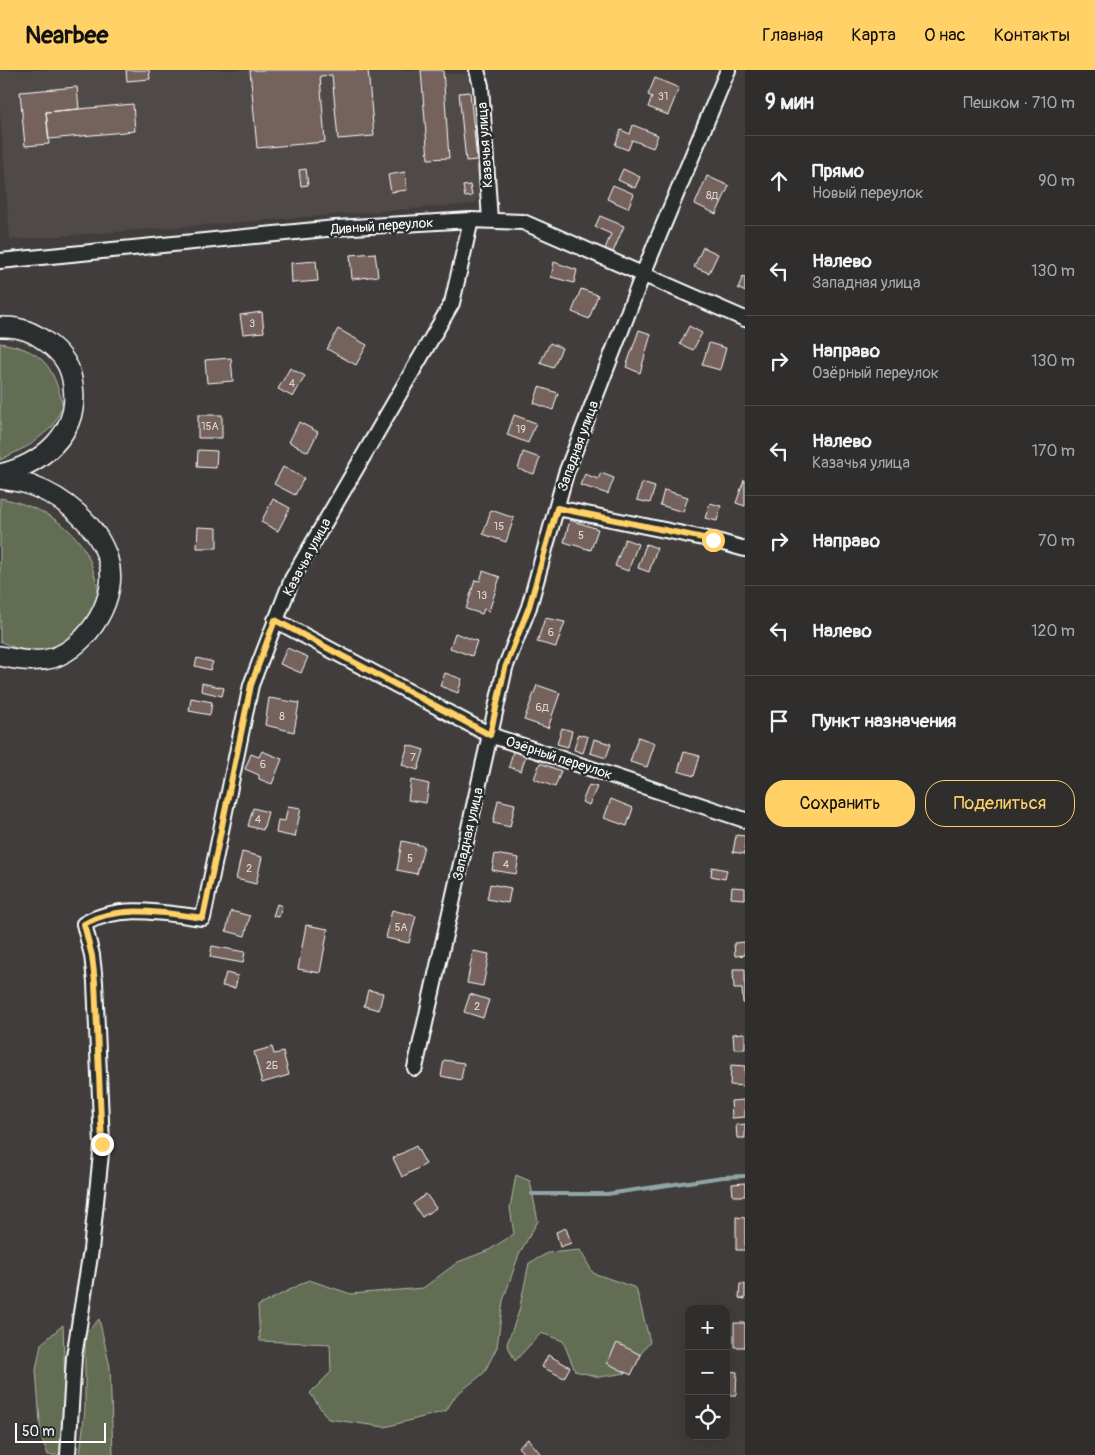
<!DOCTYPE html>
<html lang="ru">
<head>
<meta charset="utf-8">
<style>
  body { margin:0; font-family:Pangolin,sans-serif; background:#383635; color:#f1f3f6 }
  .controls { position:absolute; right:15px; bottom:15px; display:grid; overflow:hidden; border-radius:10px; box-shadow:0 5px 20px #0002 }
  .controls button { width:45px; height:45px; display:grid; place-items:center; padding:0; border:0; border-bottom:1px solid #4b4a49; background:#302e2d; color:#f1f3f6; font:25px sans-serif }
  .scale { position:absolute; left:15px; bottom:12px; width:91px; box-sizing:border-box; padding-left:5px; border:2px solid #fff; border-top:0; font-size:14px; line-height:18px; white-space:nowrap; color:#fff; -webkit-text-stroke:4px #2a2d2e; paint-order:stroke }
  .stop { position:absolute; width:15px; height:15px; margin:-11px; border:4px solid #ffd166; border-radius:50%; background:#fff }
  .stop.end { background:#ffd166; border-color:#fff; box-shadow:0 1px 5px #0008 }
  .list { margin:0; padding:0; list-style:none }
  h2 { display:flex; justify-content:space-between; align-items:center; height:65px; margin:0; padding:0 20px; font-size:21px }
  h2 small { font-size:16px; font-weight:400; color:#a8a8aa }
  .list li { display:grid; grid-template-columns:32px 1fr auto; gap:15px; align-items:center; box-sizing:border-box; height:90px; padding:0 20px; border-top:1px solid #4b4a49 }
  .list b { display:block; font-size:19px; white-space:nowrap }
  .list p { margin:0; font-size:16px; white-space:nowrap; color:#a8a8aa }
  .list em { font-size:16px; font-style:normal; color:#a8a8aa }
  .actions { display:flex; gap:10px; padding:15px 20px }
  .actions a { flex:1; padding:11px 0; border:1px solid #ffd166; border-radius:20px; text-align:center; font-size:18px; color:#ffd166 }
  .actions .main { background:#ffd166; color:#111 }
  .icon { flex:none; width:28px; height:28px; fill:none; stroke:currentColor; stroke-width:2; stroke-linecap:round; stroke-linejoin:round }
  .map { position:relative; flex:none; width:745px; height:1385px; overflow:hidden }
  header { display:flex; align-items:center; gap:30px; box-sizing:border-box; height:70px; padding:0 25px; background:#ffd166; color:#111 }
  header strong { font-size:24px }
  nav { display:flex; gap:28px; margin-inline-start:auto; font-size:18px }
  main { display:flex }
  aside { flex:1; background:#302e2d }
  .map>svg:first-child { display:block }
</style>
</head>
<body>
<header>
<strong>Nearbee</strong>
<nav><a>Главная</a><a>Карта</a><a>О нас</a><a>Контакты</a></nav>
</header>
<main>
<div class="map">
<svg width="745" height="1385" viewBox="0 0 745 1385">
  <rect width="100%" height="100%" fill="#403d3c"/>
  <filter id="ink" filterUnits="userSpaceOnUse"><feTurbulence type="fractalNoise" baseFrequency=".02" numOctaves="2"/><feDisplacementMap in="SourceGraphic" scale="10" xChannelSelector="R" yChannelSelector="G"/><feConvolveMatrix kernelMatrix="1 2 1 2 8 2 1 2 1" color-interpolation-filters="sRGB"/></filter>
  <g filter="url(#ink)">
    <!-- built -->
    <path fill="#504846" d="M0 0H444V4H469L481 125 474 134 10 170 0 42Z"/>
    <!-- green -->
    <path fill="#626d53" stroke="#b0b6a9" d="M0 273C43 280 53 295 63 336L52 357 30 375 0 390Z
      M0 428C42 436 85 460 94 504 96 510 99 518 98 523 98 528 93 536 91 541 76 579 35 591 0 571Z
      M516 1105 530 1111 538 1151 519 1184 503 1231 497 1277 484 1303 456 1325 446 1341 385 1357 328 1349 310 1323 331 1302 330 1274 260 1271 258 1236 309 1210 351 1224 423 1218 458 1192 489 1180 514 1164 510 1138Z
      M580 1180 593 1203 636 1218 650 1272 626 1303 599 1307 575 1301 563 1271 541 1263 515 1291 507 1274 519 1241 529 1193 548 1183Z
      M99 1249 110 1297 113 1385H80L85 1339V1264Z
      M63 1255 66 1345 65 1385H48L41 1366 36 1300 41 1274Z"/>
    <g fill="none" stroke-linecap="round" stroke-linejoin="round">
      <!-- stream -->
      <path stroke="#92a5a6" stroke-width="4" d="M532 1124H607L723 1107 745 1106"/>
    </g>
    <!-- building -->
    <path fill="#74625d" stroke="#fff" d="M126 0H149L150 9 127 11Z
      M250 0H368L374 66 338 69 332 5 320 6 325 72 257 78Z
      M421 0H443L449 88 428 89Z
      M655 8 679 18 668 45 648 37 652 27 648 25Z
      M77 17 79 39 46 42 49 74 25 76 20 22Z
      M470 22 477 90 466 91 459 23Z
      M133 34 135 61 49 69 46 42Z
      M633 55 658 65 653 78 632 70 628 80 615 75 621 60 630 64Z
      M306 99 308 115 301 116 299 100Z
      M623 99 640 107 635 118 618 110Z
      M405 102 407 120 391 122 388 105Z
      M707 106 729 116 716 144 695 134Z
      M470 115 472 126 465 127 463 116Z
      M613 115 634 124 628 138 607 129Z
      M600 146 624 156 613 182 605 179 611 164 595 157Z
      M703 177 718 184 709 203 694 197Z
      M375 183 378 206 352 209 350 185Z
      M316 191 318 211 292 213 291 193Z
      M554 192 577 200 574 213 551 207Z
      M743 206 745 207V222L738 218Z
      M581 219 598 225 589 249 572 242Z
      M262 242 264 262 243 264 240 245Z
      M689 256 702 263 693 280 680 274Z
      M338 259 367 275 356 295 327 279Z
      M639 260 651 264 640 303 626 297Z
      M550 273 562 278 553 298 540 293Z
      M709 273 726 278 720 300 702 295Z
      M231 288 233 311 207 313 205 290Z
      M290 298 305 306 293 327 278 319Z
      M539 317 558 323 553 340 534 333Z
      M198 345H222V368H198Z
      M514 345 536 353 528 373 507 365Z
      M299 352 318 362 308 382 289 372Z
      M198 380 217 381 216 398 197 397Z
      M523 382 540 388 534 404 518 399Z
      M283 397 304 408 295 425 274 414Z
      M601 403 614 408 608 424 580 415 585 404 598 409Z
      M744 410H745V436L736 433Z
      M642 413 655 417 650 433 637 430Z
      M664 420 688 427 683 442 660 435Z
      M273 429 290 438 278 461 261 452Z
      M710 433 721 436 717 451 705 448Z
      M491 440 514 448 506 472 483 464Z
      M570 450 598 459 591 480 564 472Z
      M198 457 217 458V478H197Z
      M625 469 638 474 628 501 615 496Z
      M646 474 657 478 649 502 638 498Z
      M483 501 500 507 489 541 484 539 482 544 466 539 475 510 480 511Z
      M545 548 565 552 556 577 537 572Z
      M455 563 477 571 472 586 450 578Z
      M287 578 308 587 301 603 280 594Z
      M197 588 213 592 210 600 195 596Z
      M445 603 462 609 458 623 440 616Z
      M202 613 224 618 222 626 201 621Z
      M537 615 560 623 548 658 524 650Z
      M191 628 212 632 210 645 189 641Z
      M269 628 299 633 294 662 265 655Z
      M562 658 572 661 568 677 557 674Z
      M578 664 588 667 583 683 574 680Z
      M638 667 655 673 647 697 630 692Z
      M594 669 611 674 606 688 590 683Z
      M408 675 424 680 418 700 402 695Z
      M262 681 282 689 272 714 259 709V705L245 699 251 684 259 687Z
      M513 681 526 685 521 701 509 697Z
      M684 682 700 686 694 706 678 701Z
      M540 693 561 701 555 717 534 709Z
      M411 710 429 714 426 733 408 730Z
      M589 715 597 717 589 735 582 732Z
      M611 729 633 738 627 756 604 748Z
      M498 730 515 734 510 757 493 753Z
      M288 736 301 738 295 767 276 763 278 750 285 751Z
      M253 738 268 742 263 760 248 756Z
      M736 765 745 766V784L733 782Z
      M402 771 424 776 417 804 397 800Z
      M242 782 262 787 256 814 236 809Z
      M495 784 519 788 516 804 492 800Z
      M712 797 727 800 725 809 711 806Z
      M490 814 511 818 508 833 487 829Z
      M732 817 745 818V829L731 828Z
      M277 834 282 836 279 847 273 846Z
      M392 840 416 846 409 873 386 868Z
      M231 841 250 846 245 866 226 861Z
      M306 855 328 859 320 903 298 899Z
      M745 872V885L735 886 734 873Z
      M212 876 245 882 243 893 210 887Z
      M473 881 489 884 483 916 467 913Z
      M733 899H745V933H743L742 919H734Z
      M226 903 238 906 235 918 222 916Z
      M368 920 383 923 379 940 364 936Z
      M470 924 489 930 483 948 464 942Z
      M743 963H745V979H734L733 964Z
      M272 977 274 984 283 982 289 1005 262 1013 254 982Z
      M444 990 464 993 461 1010 441 1006Z
      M731 995 745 996V1016L730 1015Z
      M745 1030V1047L732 1048 731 1031Z
      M745 1054V1068H737L736 1055Z
      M416 1076 426 1094 402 1107 393 1088Z
      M745 1113V1126H733L732 1114Z
      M426 1124 436 1138 422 1147 413 1134Z
      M736 1147 745 1148V1180H736Z
      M566 1158 571 1173 560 1177 556 1162Z
      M740 1214H745V1229L739 1228Z
      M734 1253H745V1277H734Z
      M617 1273 641 1285 631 1305 607 1293Z
      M548 1285 570 1297 564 1308 542 1297Z
      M726 1301 737 1302 736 1325H726Z
      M528 1369 540 1383 537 1385H525L518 1377Z"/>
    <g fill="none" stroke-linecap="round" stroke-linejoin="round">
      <defs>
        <path id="street" d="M477 0 481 16 490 150
          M0 191 336 158 471 150 523 152 745 249
          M557 438 713 470 745 479
          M275 550 490 665 745 750
          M415 998 505 598 529 537 566 403 643 204 728 0
          M68 1385 74 1287 91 1180 102 1074 95 912 92 885 84 854C119 833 164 843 203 848L251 615 292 509 452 233 471 150"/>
        <path id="secondary" d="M0 257C20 256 34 262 49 274 64 286 71 297 73 316 80 363 42 394 0 404
          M0 409C10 411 21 411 30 415 64 427 97 454 108 489 120 526 89 576 53 588 35 593 18 590 0 586"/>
      </defs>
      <!-- street casing -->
      <use href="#street" stroke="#fff" stroke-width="18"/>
      <!-- secondary casing -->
      <use href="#secondary" stroke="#fff" stroke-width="22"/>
      <!-- street -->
      <use href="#street" stroke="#2a2d2e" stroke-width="14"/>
      <!-- secondary -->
      <use href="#secondary" stroke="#2a2d2e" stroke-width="19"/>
    </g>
  </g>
  <g fill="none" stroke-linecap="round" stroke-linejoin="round" filter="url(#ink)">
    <!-- route -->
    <path stroke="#ffd166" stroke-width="6" d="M102 1074 95 912 92 886 84 854C120 834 164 843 203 848L251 615 275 550 490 665 505 598 529 537 557 438 713 470"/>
  </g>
  <g text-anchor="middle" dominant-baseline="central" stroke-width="5" stroke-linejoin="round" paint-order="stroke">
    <!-- number labels -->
    <g font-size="11" fill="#dcd8d6">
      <text x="663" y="26">31</text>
      <text x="712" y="125">8Д</text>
      <text x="252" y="253">3</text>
      <text x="292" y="313">4</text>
      <text x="210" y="356">15А</text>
      <text x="521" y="359">19</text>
      <text x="499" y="456">15</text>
      <text x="581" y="465">5</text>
      <text x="482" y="525">13</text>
      <text x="551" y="562">6</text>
      <text x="542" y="637">6Д</text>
      <text x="282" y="646">8</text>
      <text x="413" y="687">7</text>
      <text x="263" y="694">6</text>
      <text x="258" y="749">4</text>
      <text x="410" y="788">5</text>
      <text x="506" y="794">4</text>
      <text x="249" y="798">2</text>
      <text x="401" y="857">5А</text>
      <text x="477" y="936">2</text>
      <text x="272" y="995">2Б</text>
    </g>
    <!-- street labels -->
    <g font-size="14" fill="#fff" stroke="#2a2d2e">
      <text transform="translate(485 75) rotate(-94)">Казачья улица</text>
      <text transform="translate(382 156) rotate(-4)">Дивный переулок</text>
      <text transform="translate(578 376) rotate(-70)">Западная улица</text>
      <text transform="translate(307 487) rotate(-62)">Казачья улица</text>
      <text transform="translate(559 688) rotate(18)">Озёрный переулок</text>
      <text transform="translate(468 764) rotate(-77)">Западная улица</text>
    </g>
  </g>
</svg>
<div class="controls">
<button>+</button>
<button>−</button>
<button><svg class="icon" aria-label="locate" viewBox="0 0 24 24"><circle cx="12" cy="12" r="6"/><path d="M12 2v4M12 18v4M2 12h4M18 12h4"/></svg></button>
</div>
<div class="scale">50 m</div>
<div class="stop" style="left:713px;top:470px"></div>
<div class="stop end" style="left:102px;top:1074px"></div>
</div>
<aside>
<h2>9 мин<small>Пешком · 710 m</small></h2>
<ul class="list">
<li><svg class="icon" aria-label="ahead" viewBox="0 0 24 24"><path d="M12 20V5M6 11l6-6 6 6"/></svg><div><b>Прямо</b><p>Новый переулок</p></div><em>90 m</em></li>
<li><svg class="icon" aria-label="left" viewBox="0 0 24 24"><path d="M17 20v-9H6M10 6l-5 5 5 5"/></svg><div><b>Налево</b><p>Западная улица</p></div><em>130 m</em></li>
<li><svg class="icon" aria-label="right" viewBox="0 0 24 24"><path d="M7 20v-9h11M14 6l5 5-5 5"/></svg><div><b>Направо</b><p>Озёрный переулок</p></div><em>130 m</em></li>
<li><svg class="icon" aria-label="left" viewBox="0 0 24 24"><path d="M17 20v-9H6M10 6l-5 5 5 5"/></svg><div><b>Налево</b><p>Казачья улица</p></div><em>170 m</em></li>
<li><svg class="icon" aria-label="right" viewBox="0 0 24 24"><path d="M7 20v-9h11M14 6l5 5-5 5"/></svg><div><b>Направо</b></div><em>70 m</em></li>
<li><svg class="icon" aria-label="left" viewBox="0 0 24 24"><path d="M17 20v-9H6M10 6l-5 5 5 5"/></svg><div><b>Налево</b></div><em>120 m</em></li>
<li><svg class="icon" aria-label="arrive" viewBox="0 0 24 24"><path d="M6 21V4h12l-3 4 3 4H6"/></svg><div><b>Пункт назначения</b></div></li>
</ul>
<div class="actions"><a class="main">Сохранить</a><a>Поделиться</a></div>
</aside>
</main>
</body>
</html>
